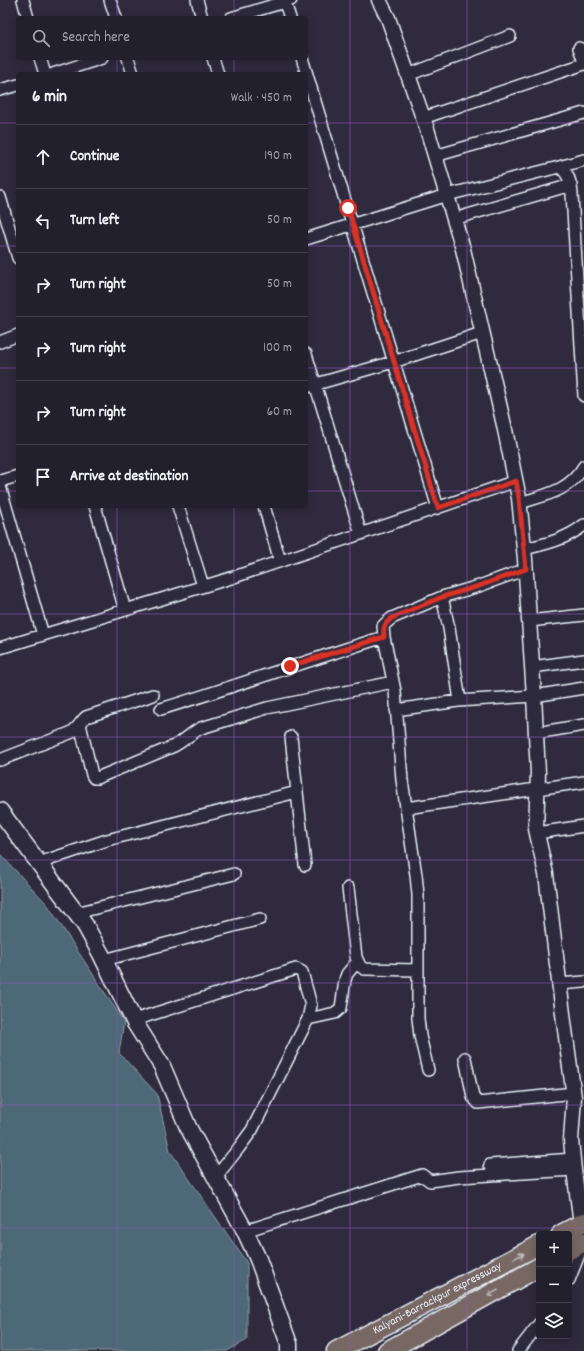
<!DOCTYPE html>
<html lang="en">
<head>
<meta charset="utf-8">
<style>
  body { margin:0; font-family:Dekko,sans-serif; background:#2b2836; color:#f1f3f6 }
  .controls { position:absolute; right:12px; bottom:12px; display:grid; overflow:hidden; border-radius:4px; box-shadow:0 2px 10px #0003 }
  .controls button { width:36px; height:36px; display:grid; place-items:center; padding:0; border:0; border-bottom:1px solid #403e4a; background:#23202e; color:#f1f3f6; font:20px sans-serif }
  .stop { position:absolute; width:12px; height:12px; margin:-9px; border:3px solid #d93025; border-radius:50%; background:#fff }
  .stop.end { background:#d93025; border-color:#fff; box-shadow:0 1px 4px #0008 }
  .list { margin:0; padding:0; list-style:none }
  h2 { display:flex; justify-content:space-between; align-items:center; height:52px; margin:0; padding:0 16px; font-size:17px }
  h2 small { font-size:13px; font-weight:400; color:#a3a3aa }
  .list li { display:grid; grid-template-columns:26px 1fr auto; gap:12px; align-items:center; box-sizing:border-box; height:64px; padding:0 16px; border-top:1px solid #403e4a }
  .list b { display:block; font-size:15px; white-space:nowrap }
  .list em { font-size:13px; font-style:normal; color:#a3a3aa }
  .icon { flex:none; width:22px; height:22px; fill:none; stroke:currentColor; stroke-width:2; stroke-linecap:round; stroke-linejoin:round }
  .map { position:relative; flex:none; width:584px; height:1351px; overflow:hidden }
  .search { position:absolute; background:#23202e; box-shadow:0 2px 10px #0003; left:16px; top:16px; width:292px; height:44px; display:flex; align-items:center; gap:10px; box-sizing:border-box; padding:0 14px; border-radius:4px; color:#a3a3aa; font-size:15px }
  .panel { position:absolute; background:#23202e; box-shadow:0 2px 10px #0003; left:16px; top:72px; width:292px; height:436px; border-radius:4px }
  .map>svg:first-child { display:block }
</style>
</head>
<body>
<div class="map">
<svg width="584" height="1351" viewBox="0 0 584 1351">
  <rect width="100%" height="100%" fill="#2f2a3d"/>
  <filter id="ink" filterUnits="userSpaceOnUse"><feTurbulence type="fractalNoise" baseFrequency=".025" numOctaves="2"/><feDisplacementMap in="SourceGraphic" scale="8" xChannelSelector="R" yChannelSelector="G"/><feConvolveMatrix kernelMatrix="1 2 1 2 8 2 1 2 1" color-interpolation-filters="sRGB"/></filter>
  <g filter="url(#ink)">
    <!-- water -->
    <path fill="#4e6776" stroke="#8c9eaa" d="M0 854 47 904 124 1022 119 1053 157 1094 170 1151 247 1263V1340L227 1351H0Z"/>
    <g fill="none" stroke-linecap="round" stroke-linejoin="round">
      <defs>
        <path id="minor" d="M23 0 28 18
          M110 0 116 18
          M197 0 202 18
          M284 0 290 18
          M231 18 291 0
          M579 48 584 62
          M40 58 45 74
          M128 58 133 74
          M213 58 218 74
          M302 58 438 508
          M53 74 102 58
          M408 75 510 36
          M0 90 18 85
          M423 118 584 64
          M435 156 584 113
          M559 167 584 160
          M0 197 18 258
          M454 219 571 185
          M306 239 447 195 559 167C569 172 571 184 572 194L584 396
          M0 342 18 335
          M306 354 361 534
          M306 387 393 362 482 333
          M0 481 18 476
          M0 486 43 635
          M520 503C545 495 570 491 584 466
          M95 506 125 610
          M178 506 203 586
          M264 506 280 561
          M524 549C546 544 567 539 584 525
          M442 597 449 628 460 701
          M529 621 584 615
          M0 648 231 578 516 481
          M532 667 584 660
          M161 709C236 686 309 660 384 637
          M396 710 458 701 534 696 584 688
          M80 724 92 775 94 778H97L174 746C184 741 191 733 201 728L267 708 393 682
          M536 733 584 725
          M291 737 305 865
          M0 760 70 733C78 729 80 722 86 717L153 695
          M406 808 584 782
          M537 833 584 826
          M39 863 107 840 297 792
          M348 888 356 957 360 966 364 969 418 970
          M76 913 234 874
          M104 960 260 919
          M559 984 584 982
          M308 1019 335 1013 341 1008 345 980 347 974 357 962
          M134 1020 296 969 302 972 311 1005 308 1019 252 1130 238 1149 215 1178
          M465 1058 473 1097 478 1103 574 1093
          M428 1070 420 1036 418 1018V895L416 875 402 780 395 691 384 637 383 626 386 623 392 618 442 597 479 586 526 569
          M490 1165 573 1159
          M245 1231 422 1175 430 1181 459 1177 574 1170
          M569 1280 584 1242
          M518 1351 539 1324"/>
        <path id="tertiary" d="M379 0 388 18 427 129 463 249 504 425 519 498 525 559 534 696 538 773 536 829 546 874 564 1022 574 1097 571 1140 574 1170 582 1232"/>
        <path id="secondary" d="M0 811 85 925 101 954 135 1023 162 1066 188 1127 245 1231 258 1259 289 1344V1351"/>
        <g id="trunk">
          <path d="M561 1234 584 1222"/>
          <path d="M569 1250 584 1242"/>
          <path id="s1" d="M336 1351 539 1245"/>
          <path d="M387 1351 539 1267"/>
        </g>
      </defs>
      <!-- minor casing -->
      <use href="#minor" stroke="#e8f1f8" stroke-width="14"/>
      <!-- tertiary casing -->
      <use href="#tertiary" stroke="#e8f1f8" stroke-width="17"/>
      <!-- secondary casing -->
      <use href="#secondary" stroke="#e8f1f8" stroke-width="19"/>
      <!-- trunk casing -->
      <use href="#trunk" stroke="#e8f1f8" stroke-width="21"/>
      <!-- minor -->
      <use href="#minor" stroke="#2f2a3d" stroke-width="11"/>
      <!-- tertiary -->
      <use href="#tertiary" stroke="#2f2a3d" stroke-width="14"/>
      <!-- secondary -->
      <use href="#secondary" stroke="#2f2a3d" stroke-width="16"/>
      <!-- trunk -->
      <use href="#trunk" stroke="#776864" stroke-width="18"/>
    </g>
    <!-- one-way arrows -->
    <defs><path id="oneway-shaft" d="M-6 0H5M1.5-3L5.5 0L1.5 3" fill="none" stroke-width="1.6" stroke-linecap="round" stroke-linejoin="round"/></defs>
    <g stroke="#bbbabd">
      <use href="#oneway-shaft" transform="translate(519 1256) rotate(-27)"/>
      <use href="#oneway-shaft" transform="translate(493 1293) rotate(151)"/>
    </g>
  </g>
  <g fill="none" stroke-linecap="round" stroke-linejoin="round" filter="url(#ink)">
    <!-- route -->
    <path stroke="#d93025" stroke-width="5" d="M290 666 384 637C383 627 384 624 392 618L442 597 479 586 526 569 519 498 516 481 438 508 348 208"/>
  </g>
  <!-- grid -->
  <path fill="none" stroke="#965dcd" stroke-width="1" stroke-opacity="0.55" d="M117 0V18M234 0V18M350 0V1351M467 0V1351M117 58V74M234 58V74M0 123H18M306 123H584M0 246H18M306 246H584M0 368H18M306 368H584M0 491H18M306 491H584M117 506V1351M234 506V1351M0 614H584M0 737H584M0 860H584M0 983H584M0 1105H584M0 1228H584"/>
  <g text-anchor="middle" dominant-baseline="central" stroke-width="3" stroke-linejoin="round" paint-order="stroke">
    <!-- street labels -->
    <g font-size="12" fill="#e8f1f8" stroke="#2f2a3d">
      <text stroke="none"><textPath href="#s1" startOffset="114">Kalyani-Barrackpur expressway</textPath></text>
    </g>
  </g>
</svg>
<div class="controls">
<button>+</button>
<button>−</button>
<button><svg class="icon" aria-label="layers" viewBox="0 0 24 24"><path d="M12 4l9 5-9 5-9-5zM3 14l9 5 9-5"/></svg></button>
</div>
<div class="stop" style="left:348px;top:208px"></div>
<div class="stop end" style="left:290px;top:666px"></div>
<div class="search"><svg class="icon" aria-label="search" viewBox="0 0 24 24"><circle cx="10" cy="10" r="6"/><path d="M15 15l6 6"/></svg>Search here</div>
<section class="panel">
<h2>6 min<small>Walk · 450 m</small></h2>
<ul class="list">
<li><svg class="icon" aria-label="ahead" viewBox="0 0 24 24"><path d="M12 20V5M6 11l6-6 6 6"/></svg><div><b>Continue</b></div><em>190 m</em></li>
<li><svg class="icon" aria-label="left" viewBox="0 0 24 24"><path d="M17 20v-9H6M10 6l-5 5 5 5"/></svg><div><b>Turn left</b></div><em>50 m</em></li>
<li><svg class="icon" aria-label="right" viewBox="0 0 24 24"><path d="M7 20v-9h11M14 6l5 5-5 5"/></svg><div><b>Turn right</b></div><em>50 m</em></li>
<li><svg class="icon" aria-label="right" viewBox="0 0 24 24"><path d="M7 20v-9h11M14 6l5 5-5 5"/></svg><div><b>Turn right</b></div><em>100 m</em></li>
<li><svg class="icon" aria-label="right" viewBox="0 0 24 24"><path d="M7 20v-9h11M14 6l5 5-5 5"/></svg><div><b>Turn right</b></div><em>60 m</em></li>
<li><svg class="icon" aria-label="arrive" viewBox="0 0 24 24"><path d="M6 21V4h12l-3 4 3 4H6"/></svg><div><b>Arrive at destination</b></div></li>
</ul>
</section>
</div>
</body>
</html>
